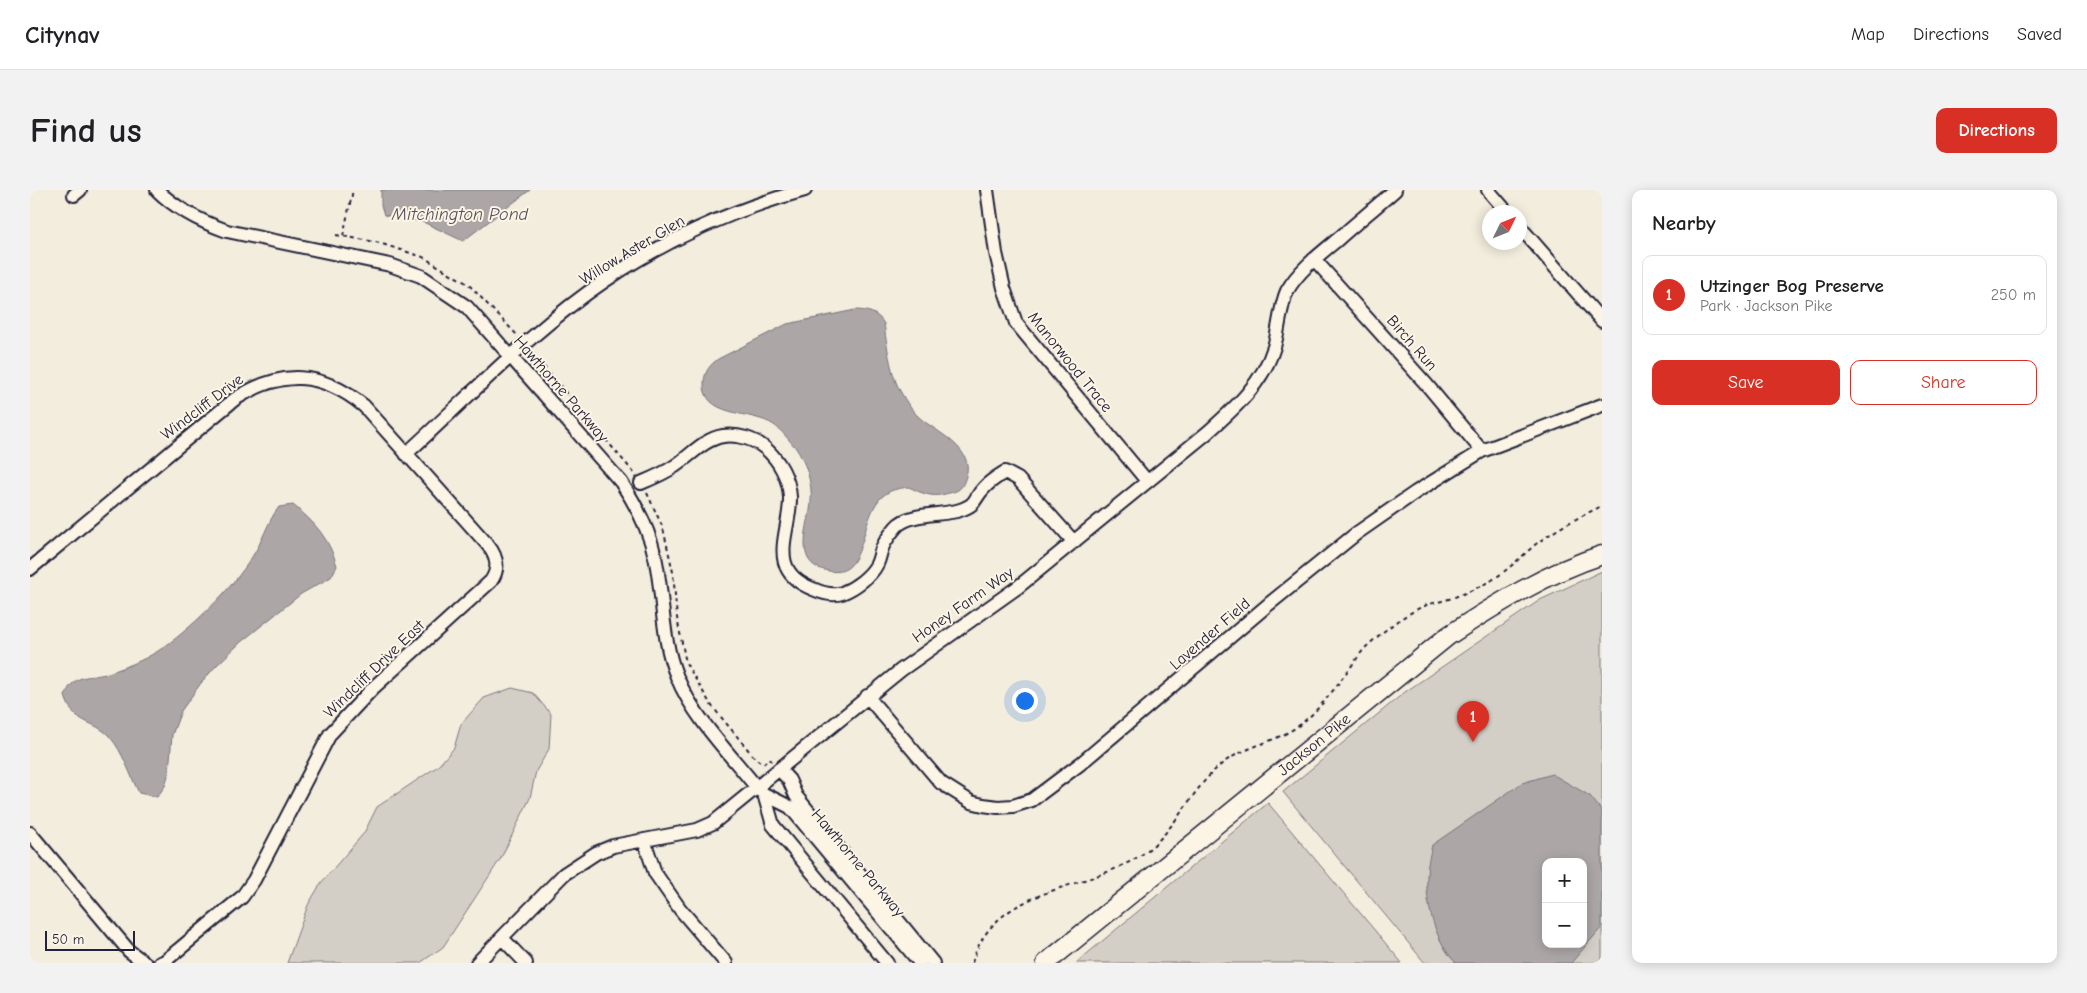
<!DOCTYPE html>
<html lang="en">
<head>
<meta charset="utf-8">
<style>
  body { margin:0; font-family:"Comic Neue",sans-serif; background:#f2f2f2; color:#202124 }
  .controls { position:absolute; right:15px; bottom:15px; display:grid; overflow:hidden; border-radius:10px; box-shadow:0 2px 12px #0003 }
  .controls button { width:45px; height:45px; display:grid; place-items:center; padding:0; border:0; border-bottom:1px solid #e0e0e0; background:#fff; color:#202124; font:25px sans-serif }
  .compass { position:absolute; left:1452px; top:15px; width:45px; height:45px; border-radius:50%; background:#fff; box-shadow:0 2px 12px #0003; rotate:47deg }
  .scale { position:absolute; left:15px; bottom:12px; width:90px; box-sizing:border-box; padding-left:5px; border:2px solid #22223b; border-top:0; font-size:14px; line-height:18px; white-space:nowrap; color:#22223b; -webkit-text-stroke:4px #fcf5e5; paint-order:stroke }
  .you { position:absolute; left:994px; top:510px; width:18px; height:18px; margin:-12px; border:4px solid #fff; border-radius:50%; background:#1a73e8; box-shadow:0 0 0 8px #1a73e833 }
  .badge { display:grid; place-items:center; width:32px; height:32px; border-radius:50%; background:#d93025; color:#fff; font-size:16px; font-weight:700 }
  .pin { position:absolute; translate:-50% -41px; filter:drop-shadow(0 1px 2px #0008) }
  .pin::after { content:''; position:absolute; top:26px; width:18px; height:15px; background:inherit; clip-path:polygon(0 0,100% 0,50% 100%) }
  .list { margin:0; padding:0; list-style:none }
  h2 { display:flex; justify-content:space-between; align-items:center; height:65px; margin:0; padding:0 20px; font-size:21px }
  h2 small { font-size:16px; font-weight:400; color:#757577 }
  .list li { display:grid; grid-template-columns:32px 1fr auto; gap:15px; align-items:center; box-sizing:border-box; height:80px; margin:0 10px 10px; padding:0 10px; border:1px solid #e0e0e0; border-radius:10px }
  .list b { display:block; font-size:19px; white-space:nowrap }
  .list p { margin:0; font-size:16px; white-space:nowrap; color:#757577 }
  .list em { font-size:16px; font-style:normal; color:#757577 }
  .actions { display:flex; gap:10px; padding:15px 20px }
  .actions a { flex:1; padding:11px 0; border:1px solid #d93025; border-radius:10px; text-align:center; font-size:18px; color:#d93025 }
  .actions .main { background:#d93025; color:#fff }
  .map { position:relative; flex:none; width:1572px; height:773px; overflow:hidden; border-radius:10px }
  header { display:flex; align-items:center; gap:30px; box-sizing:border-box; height:70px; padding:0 25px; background:#fff; border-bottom:1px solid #e0e0e0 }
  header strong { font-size:24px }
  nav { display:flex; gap:28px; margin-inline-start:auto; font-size:18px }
  .intro { display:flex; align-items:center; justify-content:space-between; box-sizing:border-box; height:120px; padding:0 30px }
  h1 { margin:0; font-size:35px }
  .button { padding:12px 22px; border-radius:10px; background:#d93025; color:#fff; font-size:18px; font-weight:700 }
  main { display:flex; gap:30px; padding:0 30px }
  aside { flex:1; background:#fff; border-radius:10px; box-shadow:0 2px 12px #0003 }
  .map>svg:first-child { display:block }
</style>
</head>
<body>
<header>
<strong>Citynav</strong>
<nav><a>Map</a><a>Directions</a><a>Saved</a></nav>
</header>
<div class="intro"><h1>Find us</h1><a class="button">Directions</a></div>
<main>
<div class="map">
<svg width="1572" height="773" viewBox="0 0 1572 773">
  <rect width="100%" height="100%" fill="#f3edde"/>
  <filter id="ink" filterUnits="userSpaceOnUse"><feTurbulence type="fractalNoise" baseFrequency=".02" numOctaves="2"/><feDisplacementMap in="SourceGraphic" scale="10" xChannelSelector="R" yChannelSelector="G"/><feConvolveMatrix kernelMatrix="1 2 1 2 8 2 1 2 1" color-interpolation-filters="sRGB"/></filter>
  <g filter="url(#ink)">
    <!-- green -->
    <path fill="#d4cfc6" stroke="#7b7880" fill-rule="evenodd" d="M1572 381V773H1395L1253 602 1375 502 1510 410ZM1516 672H1553V754H1516Z
      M482 498 503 503 521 524 519 559 506 581 500 608 471 668 413 757 390 773H257L278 715 291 693 334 643 347 617 408 576 424 558 431 534 454 508Z
      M1238 613 1372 773H1046Z"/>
    <!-- water -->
    <path fill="#aca7a6" stroke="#75727b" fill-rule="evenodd" d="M351 0H500L433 51 393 32 354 25 351 15Z
      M825 120C836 120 848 122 854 134 855 138 855 145 856 149 859 166 861 181 868 197 874 208 880 219 890 228 906 242 945 258 936 286 932 300 929 301 915 304 902 308 891 303 879 297 872 298 863 299 857 303 827 321 840 389 799 381 760 375 780 335 781 311 783 294 775 270 765 257 759 250 751 240 744 235 722 220 671 228 674 191 675 181 680 175 688 169L757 134Z
      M263 315C285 332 300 350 307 376L301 387 271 404 211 452 186 476 171 493 151 521 142 545 139 582 135 596 127 607 109 603C100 585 93 562 80 547 64 529 44 536 35 506 37 502 39 496 43 493 51 485 65 487 75 484 94 478 112 471 128 461 159 441 203 398 222 367 233 351 237 332 249 317Z
      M1522 584 1560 606 1572 621V737L1541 773H1426C1406 753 1395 714 1397 686 1397 675 1400 665 1402 655L1492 593ZM1516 672H1553V754H1516Z"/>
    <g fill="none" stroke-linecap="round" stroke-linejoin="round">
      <defs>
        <path id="street" d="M127 0C146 19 172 32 197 41L360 75 391 86 437 117 591 292C607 316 619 339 625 367 634 407 631 449 647 487 663 527 700 564 727 598L734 604 760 617 890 773
          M957 0 966 63 974 98 986 133 1117 291
          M1458 0 1477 22
          M44 5 50 0
          M1490 37 1572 131
          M1284 69 1397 195 1452 261
          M376 264C441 205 503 139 576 90 637 49 705 19 775 0
          M611 293C623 288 635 283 645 276 660 266 674 249 693 246 708 244 724 249 735 258 749 270 759 288 760 307 761 342 734 380 783 399 792 403 803 406 812 403 825 398 841 386 847 374 850 368 850 362 853 356 856 350 861 343 866 337 879 322 912 326 930 320 948 314 943 309 954 298 960 291 967 287 975 282L988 289 1044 352
          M0 379 205 209C252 179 291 181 334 216L457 354C467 366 470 378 461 391L343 498 300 544 224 690 212 707 135 771 130 773
          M837 506 911 593 941 612 953 615 968 617 983 616 1002 610 1050 574 1239 414 1327 343 1386 302 1452 261 1572 215
          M749 579 759 590 766 606 903 773
          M734 604 743 635 857 773
          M0 643 99 761 115 773
          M614 650 625 683 650 719 696 773
          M472 748 496 773
          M447 773 534 684 566 663 583 656 667 640 683 633 871 480 988 397 1177 243C1205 218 1233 193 1244 157 1249 140 1250 116 1257 101 1268 81 1290 64 1307 50 1326 33 1346 17 1365 0"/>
        <g id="secondary">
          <path id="s1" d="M1016 773 1418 446C1466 414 1517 383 1572 365"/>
        </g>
      </defs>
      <!-- street casing -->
      <use href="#street" stroke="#22223b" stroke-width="16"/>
      <!-- secondary casing -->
      <use href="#secondary" stroke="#22223b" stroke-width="21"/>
      <!-- path -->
      <path stroke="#22223b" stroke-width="2" stroke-dasharray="4 4" stroke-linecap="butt" d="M306 45 346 52 393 67 438 94 487 145
        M313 46 323 0
        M503 164 605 284
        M617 303 633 338 643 382 647 428 656 473 681 515 725 568 733 574 739 569 742 571
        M942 773C964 695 1054 703 1111 665 1146 642 1160 599 1193 573 1217 555 1249 552 1272 533 1291 518 1305 498 1319 479 1325 472 1330 463 1336 457 1352 442 1372 426 1392 417 1400 413 1410 412 1419 409 1434 404 1448 398 1462 390 1478 380 1492 366 1506 354 1526 339 1549 327 1572 316"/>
      <!-- street -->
      <use href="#street" stroke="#fcf5e5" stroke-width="12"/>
      <!-- secondary -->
      <use href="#secondary" stroke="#fcf5e5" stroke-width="18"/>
    </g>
  </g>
  <g text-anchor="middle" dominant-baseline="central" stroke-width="4" stroke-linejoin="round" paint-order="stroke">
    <!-- street labels -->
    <g font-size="16" fill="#22223b" stroke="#fcf5e5">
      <text transform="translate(602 60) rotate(-31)">Willow Aster Glen</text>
      <text transform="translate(1382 153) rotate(49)">Birch Run</text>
      <text transform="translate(1040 172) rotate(51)">Manorwood Trace</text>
      <text transform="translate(531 199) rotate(49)">Hawthorne Parkway</text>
      <text transform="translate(172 217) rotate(-37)">Windcliff Drive</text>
      <text transform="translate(933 415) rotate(-35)">Honey Farm Way</text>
      <text transform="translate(1180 444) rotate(-41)">Lavender Field</text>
      <text transform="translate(344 479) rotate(-44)">Windcliff Drive East</text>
      <text stroke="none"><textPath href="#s1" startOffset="346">Jackson Pike</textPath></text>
      <text transform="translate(828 673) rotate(50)">Hawthorne Parkway</text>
    </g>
    <!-- water labels -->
    <g font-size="18" font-style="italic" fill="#525160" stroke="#fcf5e5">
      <text x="430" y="24">Mitchington Pond</text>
    </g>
  </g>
</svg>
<div class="controls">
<button>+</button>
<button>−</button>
</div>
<svg class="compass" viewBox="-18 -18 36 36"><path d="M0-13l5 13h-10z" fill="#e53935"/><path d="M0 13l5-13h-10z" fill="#757577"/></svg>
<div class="scale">50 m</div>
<div class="you"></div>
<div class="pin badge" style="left:1443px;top:552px">1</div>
</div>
<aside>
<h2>Nearby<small></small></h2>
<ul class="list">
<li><span class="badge">1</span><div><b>Utzinger Bog Preserve</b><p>Park · Jackson Pike</p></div><em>250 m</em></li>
</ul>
<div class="actions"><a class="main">Save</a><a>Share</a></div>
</aside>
</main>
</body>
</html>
